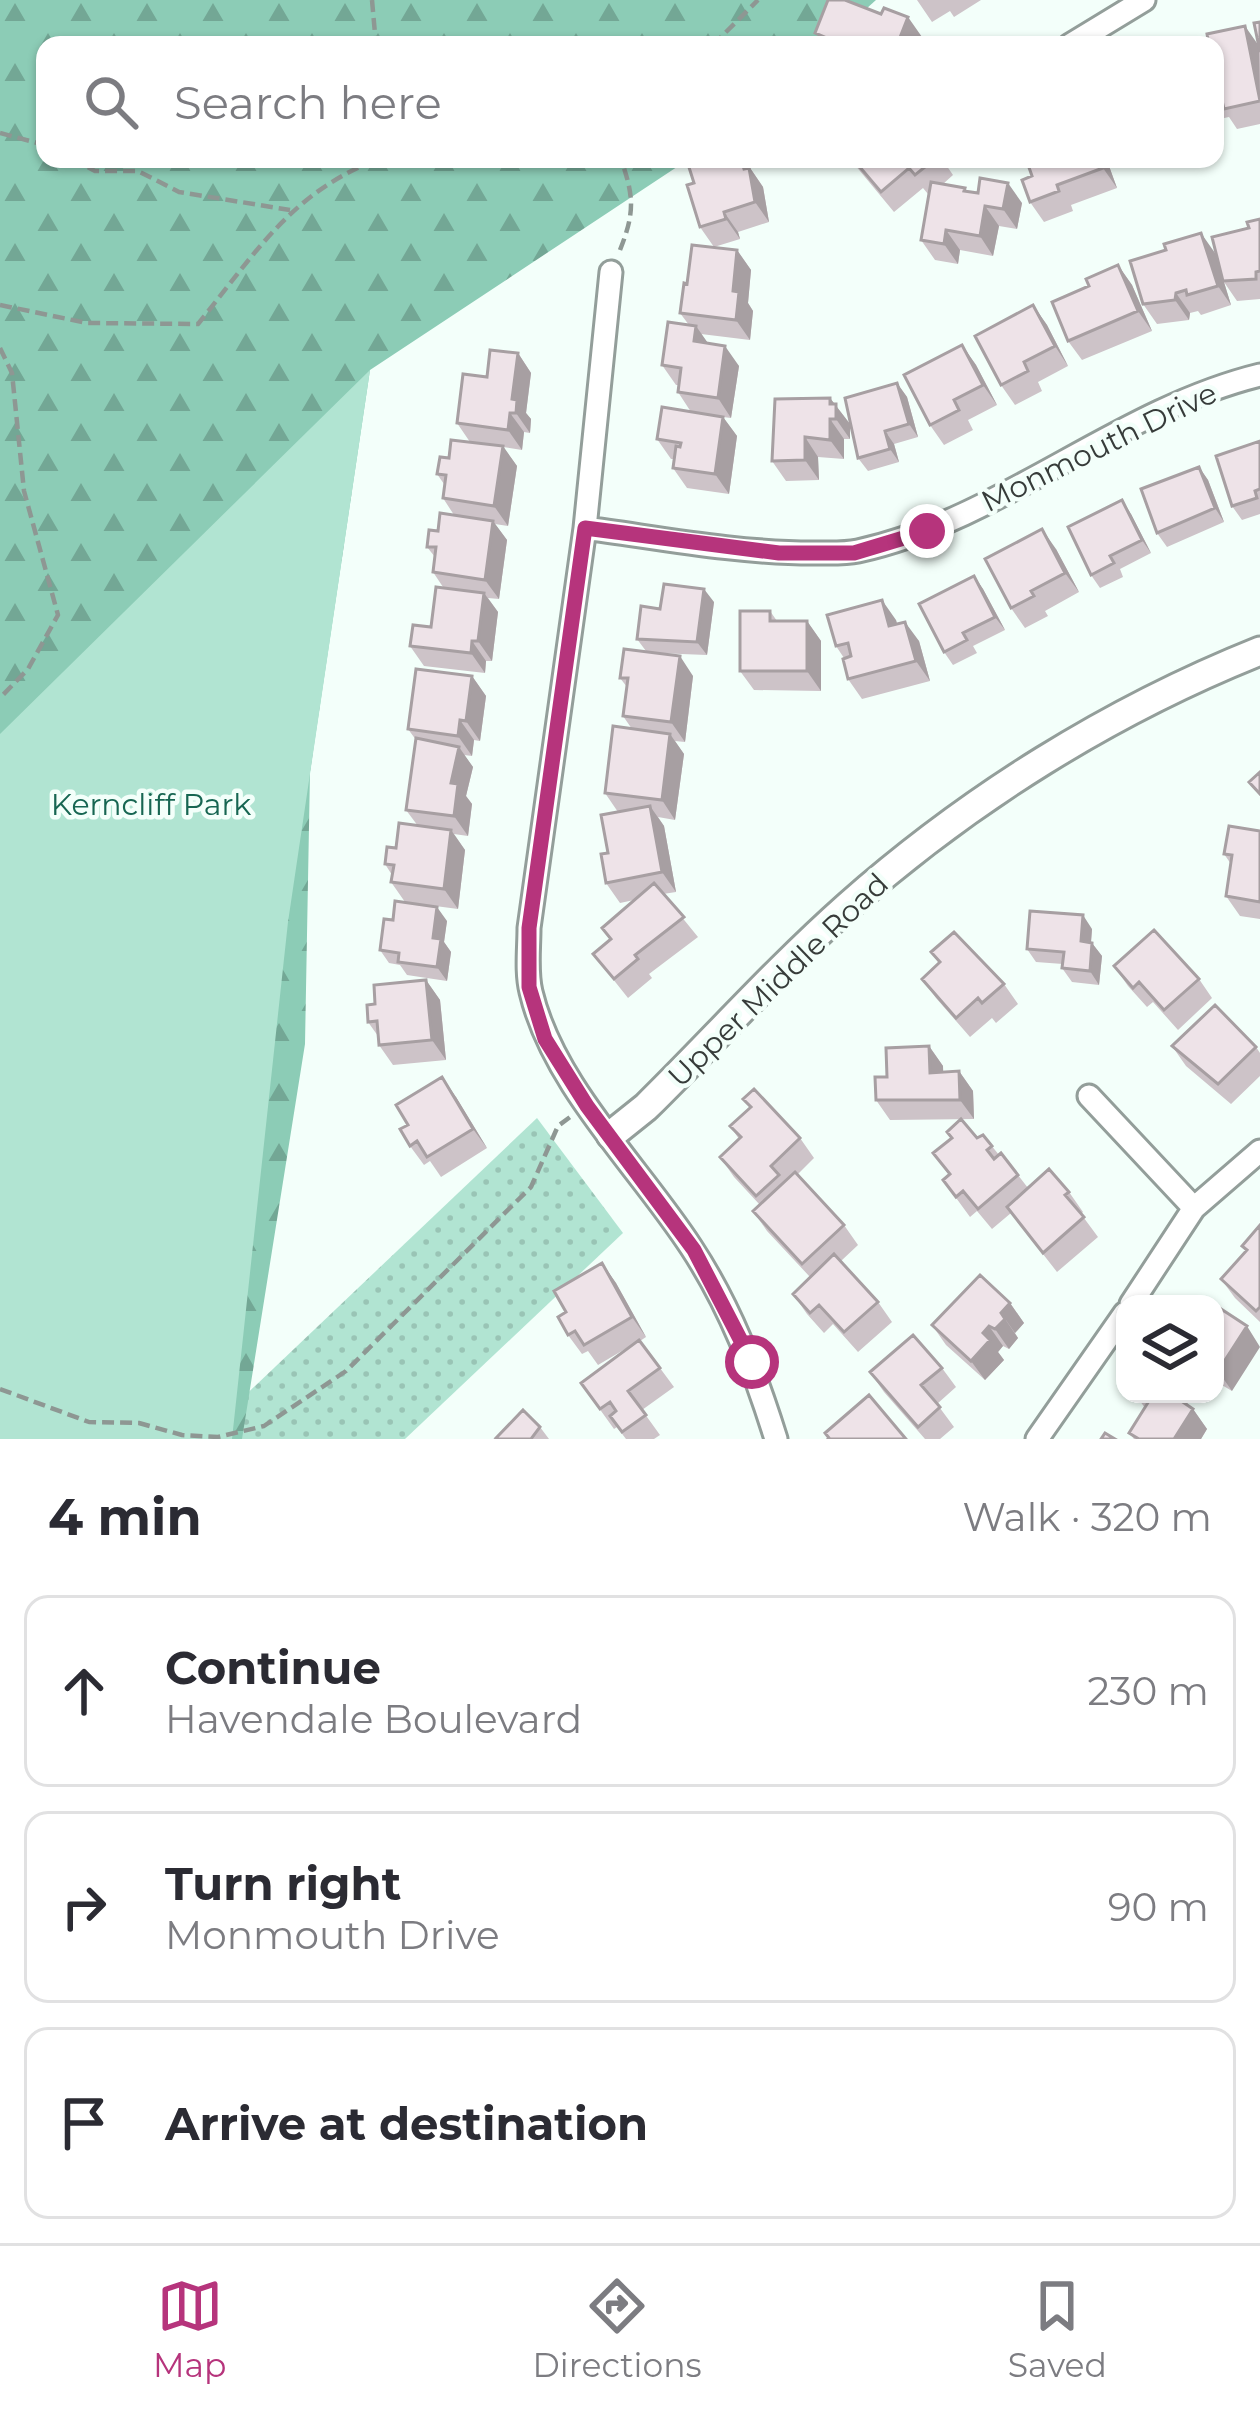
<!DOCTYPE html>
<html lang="en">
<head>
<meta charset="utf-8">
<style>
  body { margin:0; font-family:Montserrat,sans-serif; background:#f7f7f7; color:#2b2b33 }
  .controls { position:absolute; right:36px; bottom:36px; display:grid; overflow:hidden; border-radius:24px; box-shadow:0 3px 9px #0004 }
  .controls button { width:108px; height:108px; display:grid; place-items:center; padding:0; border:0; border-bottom:3px solid #e1e1e2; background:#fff; color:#2b2b33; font:60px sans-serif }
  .stop { position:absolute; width:36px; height:36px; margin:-27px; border:9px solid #b6347c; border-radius:50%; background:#fff }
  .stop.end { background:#b6347c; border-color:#fff; box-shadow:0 3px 12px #0008 }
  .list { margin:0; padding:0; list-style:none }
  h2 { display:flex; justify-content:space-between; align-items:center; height:156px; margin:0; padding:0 48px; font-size:51px }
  h2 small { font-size:39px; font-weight:400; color:#7c7c81 }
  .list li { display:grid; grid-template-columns:78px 1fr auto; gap:36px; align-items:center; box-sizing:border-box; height:192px; margin:0 24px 24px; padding:0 24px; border:3px solid #e1e1e2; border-radius:24px }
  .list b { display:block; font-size:45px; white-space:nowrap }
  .list p { margin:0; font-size:39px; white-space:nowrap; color:#7c7c81 }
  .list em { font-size:39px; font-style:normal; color:#7c7c81 }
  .icon { flex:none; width:66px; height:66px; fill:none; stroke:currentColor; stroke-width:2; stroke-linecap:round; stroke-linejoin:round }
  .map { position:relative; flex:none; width:1260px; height:1439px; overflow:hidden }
  .search { position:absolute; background:#fff; box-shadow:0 3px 9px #0004; left:36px; right:36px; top:36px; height:132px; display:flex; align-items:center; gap:30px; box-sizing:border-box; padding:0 42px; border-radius:24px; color:#7c7c81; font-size:45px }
  .sheet { height:804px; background:#fff }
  nav { display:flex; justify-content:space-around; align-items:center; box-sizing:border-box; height:168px; border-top:3px solid #e1e1e2; background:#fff; font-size:33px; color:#7c7c81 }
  nav a { display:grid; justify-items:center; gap:6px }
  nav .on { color:#b6347c }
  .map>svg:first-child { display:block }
</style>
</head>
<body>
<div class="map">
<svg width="1260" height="1439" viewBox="0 0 1260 1439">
  <defs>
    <pattern id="grass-dots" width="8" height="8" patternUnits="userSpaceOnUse" patternTransform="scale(3)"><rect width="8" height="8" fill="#b1e4d2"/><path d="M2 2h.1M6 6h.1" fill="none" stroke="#99c4b5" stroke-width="1.8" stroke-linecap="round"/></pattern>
    <pattern id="forest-firs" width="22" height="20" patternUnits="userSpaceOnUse" patternTransform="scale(3)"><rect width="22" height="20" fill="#8cccb6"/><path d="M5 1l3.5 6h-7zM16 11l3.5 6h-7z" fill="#73a795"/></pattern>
  </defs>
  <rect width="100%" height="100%" fill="#f3fffa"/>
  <!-- grass -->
  <path fill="url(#grass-dots)" d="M537 1118 623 1233 405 1439H232L236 1404Z"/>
  <!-- forest -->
  <path fill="url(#forest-firs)" d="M0 0H876L826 45H45V159H689L370 370 310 772 305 1044 242 1439H0Z"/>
  <!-- park -->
  <path fill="#b1e4d2" d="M370 370 288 922 232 1439H0V734Z"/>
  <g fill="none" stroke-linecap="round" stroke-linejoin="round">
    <defs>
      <path id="minor" d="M1070 45 1144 0
        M611 272 585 528 529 928C529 949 526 972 531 992 553 1085 639 1167 691 1247 730 1306 755 1372 776 1439
        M585 528C660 538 737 553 813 553 828 553 844 554 858 551 1003 519 1117 410 1260 375
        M1089 1096 1194 1208
        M1131 1304 1194 1208 1260 1151
        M1037 1439 1125 1313"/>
      <path id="tertiary" d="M611 1135 646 1107C713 1041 777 969 848 906 969 799 1110 711 1260 651"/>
    </defs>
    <!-- minor casing -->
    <use href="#minor" stroke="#939e9a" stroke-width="27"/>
    <!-- tertiary casing -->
    <use href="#tertiary" stroke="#939e9a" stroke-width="33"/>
    <!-- path -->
    <path stroke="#8e9793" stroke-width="4.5" stroke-dasharray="12 6" stroke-linecap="butt" d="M372 0 376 45
      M713 45 758 0
      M0 133 45 145
      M72 159 95 171H138L179 192 290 210
      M620 250C635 212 634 197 621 159
      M0 305 87 323 198 324C254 255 292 191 379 159
      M0 348 12 373 24 491 58 615 28 669 0 698
      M0 1389 89 1422 139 1423 182 1435 218 1437 264 1426 346 1371 531 1187 558 1126 570 1117"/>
    <!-- minor -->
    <use href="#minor" stroke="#fff" stroke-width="21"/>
    <!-- tertiary -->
    <use href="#tertiary" stroke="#fff" stroke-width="27"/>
  </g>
  <!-- wall -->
  <path fill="#cdc3c8" d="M917 0H981L954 17 950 11 932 22Z
    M1215 45 1260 52V124L1237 129 1229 117 1215 120Z
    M694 159H744L763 187 769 222 738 232 740 239 714 247 700 227 694 183Z
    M850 159H942L953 175 943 184 965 188 968 191 1022 203 1017 229 999 226 993 256 960 250 958 264 935 260 921 240 928 194 923 188 894 212Z
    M1026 159H1114L1116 164 1109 166 1117 188 1071 205 1073 211 1044 222 1030 202 1032 176Z
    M1260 219V299L1237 301 1224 282 1231 305 1201 315 1198 311 1190 313 1189 320 1157 324 1143 304 1215 253 1221 270 1249 228Z
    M737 250 751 270 748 303 753 311 750 340 701 334 708 344 739 366 731 418 723 417 737 436 729 494 687 488 673 468 674 459H671L657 439 691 412 678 392 679 385H676L662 365 689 325 680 313 687 284Z
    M1118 265 1132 285 1152 331 1082 360 1068 341 1089 286Z
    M1033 305 1047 325 1068 366 1038 382 1042 391 1015 405 1001 385Z
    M962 345 976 365 997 405 968 420 973 430 944 445 930 425Z
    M518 353 531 373 526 413 531 419 530 433 524 432 522 450 503 447 517 466 508 526 495 524 507 540 499 599 488 598 498 612 492 661H486L485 673 424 666 410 646 431 627 443 587 433 572 435 557 427 547 438 531 454 515 443 498 444 484 437 474 470 442 457 423 487 377Z
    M897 383 907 397 918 437 894 444 899 462 868 471 858 458Z
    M830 398 850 424V439H844V459L818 457 819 480 786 481 772 461Z
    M1260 441V514L1242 520 1232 506Z
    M1199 467 1208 480 1224 522 1167 547 1157 533Z
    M1131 514 1151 553 1120 569 1123 577 1100 588 1091 575Z
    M1056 549 1079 592 1045 611 1048 616 1025 628 1011 608Z
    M974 576 983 589 1005 630 973 646 977 653 953 665 944 652Z
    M714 602 707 655 656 653 693 676 685 742 675 741 684 754 675 820 658 817 664 826 676 892 663 894 698 937 649 974 652 978 628 998 593 954 610 940 602 928 634 900 620 903 606 883 608 853 618 812 605 793 632 729 623 716 627 687 620 678 646 651 637 639 660 609Z
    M770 611 777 621H807L821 641V691L754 690 740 671Z
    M896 620 897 624 919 641 930 681 862 699 848 679 844 658 836 646Z
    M472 676 486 696 480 741 474 740 472 756 464 755 473 767 466 796 472 804 468 836 454 834 465 850 458 909 405 902 391 882 392 875 385 864 396 848 418 826 406 810 416 740 408 729Z
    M1260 831V919L1240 916 1226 896 1231 864 1224 854Z
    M393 920 447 921 444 942 451 952 447 981 407 975 400 965 389 963 380 950Z
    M1092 929 1091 942 1102 956 1099 985 1072 982 1062 968 1063 964 1036 962 1027 949Z
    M931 952 1004 984 1018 1004 996 1023 992 1018 970 1037 936 998 922 979 939 963Z
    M1114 966 1199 979 1212 998 1178 1030 1153 1002 1147 1007 1128 986Z
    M426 980 440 1000 446 1060 393 1065 379 1045 378 1036 368 1022 375 1004Z
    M929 1046 943 1066V1072L959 1071 973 1091 974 1119 890 1120 876 1100 887 1077Z
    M1172 1046 1256 1047 1260 1053V1076L1231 1104 1186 1066Z
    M456 1097 487 1148 441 1177 430 1161 424 1165 410 1146Z
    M743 1099 800 1138 814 1158 797 1175 844 1225 858 1245 841 1261 878 1302 892 1322 858 1352 833 1324 824 1333 807 1314 793 1294 810 1277 767 1231 753 1211 760 1205 734 1177 720 1157 739 1139 730 1126 750 1108Z
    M983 1135 999 1155 1001 1153 1028 1188 1069 1192 1083 1212 1081 1214 1098 1237 1057 1272 1011 1213 992 1229 977 1211 970 1217 943 1180 949 1175 933 1153Z
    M1260 1225V1322L1235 1298 1221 1279 1246 1252 1242 1246Z
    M602 1263 616 1283 646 1337 640 1341 674 1387 642 1410 660 1435 654 1439H626L617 1427 614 1429 581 1383 637 1342 598 1365 588 1351 582 1354 568 1335 566 1312Z
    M1010 1303 1024 1323 1015 1333 1018 1338 1009 1349 1003 1346 998 1352 1004 1360 985 1380 946 1345 932 1325Z
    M1215 1305 1232 1391 1215 1381Z
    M942 1368 956 1387 937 1404 954 1427 940 1439H925L884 1392 870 1372Z
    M1135 1394H1187L1190 1399 1187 1404 1193 1409 1207 1429 1201 1439H1134L1129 1433 1145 1408Z
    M540 1427 549 1439H497Z"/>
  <!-- shaded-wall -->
  <path fill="#a79fa2" d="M908 17 922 37 918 45H897Z
    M1245 26 1259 46 1260 99Z
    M741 159H744L763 187 769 222 755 202Z
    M1100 159H1104L1109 166 1117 188 1103 168Z
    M1008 183 1022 203 1017 229 1003 209Z
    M985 206 999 226 993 256 980 236Z
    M724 212 738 232 740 239 726 219Z
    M946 230 960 250 958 264 944 244Z
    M1201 233 1215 253 1231 305 1218 286Z
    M737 250 751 270 748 303 753 311 750 340 736 320 733 291Z
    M1118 265 1132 285 1152 331 1138 311Z
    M1176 293 1190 313 1189 320 1175 300Z
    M1033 305 1047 325 1068 366 1055 346Z
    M696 326 710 346 694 341Z
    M962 345 976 365 997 405 983 385Z
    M725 346 739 366 731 418 718 398Z
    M518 353 531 373 526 413 531 419 530 433 516 413 512 399Z
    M897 383 907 397 918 437 909 424Z
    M830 398 850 424V439L836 419 830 404Z
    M510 413 524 432 522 450 508 430Z
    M723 417 737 436 729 494 715 474Z
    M830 419 844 439V459L830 440Z
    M885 431 894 444 899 462 890 449Z
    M805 437 818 457 819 480 805 460Z
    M503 446 517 466 508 526 494 506Z
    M1199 467 1208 480 1224 522 1215 508Z
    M1122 500 1131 514 1151 553 1142 540Z
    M493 521 507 540 499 599 485 580Z
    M1042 529 1056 549 1079 592 1065 573Z
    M974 576 983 589 1005 630 995 617Z
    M704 589 714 602 707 655 697 642Z
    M484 593 498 612 492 661 478 641Z
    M882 600 896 620 903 646 889 626Z
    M807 621 821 641V691L807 671Z
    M905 622 919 641 930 681 916 661Z
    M472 641 486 661 485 673 471 653Z
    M680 656 693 676 685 742 671 722Z
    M472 676 486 696 480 741 466 721Z
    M460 720 474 740 472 756 458 736Z
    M670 734 684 754 675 820 662 800Z
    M459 747 473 767 466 796 472 804 468 836 454 816 451 783Z
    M650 806 664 826 676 892 662 872Z
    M451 830 465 850 458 909 444 889Z
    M437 907 447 921 444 942 451 952 447 981 437 967 433 938Z
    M1083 915 1092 929 1090 955 1081 941Z
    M1092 943 1102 956 1099 985 1090 971Z
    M426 980 440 1000 446 1060 432 1040Z
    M929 1046 943 1066 944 1093 930 1073Z
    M959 1071 973 1091 974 1119 960 1100Z
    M442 1077 456 1097 487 1148 473 1129Z
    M602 1263 616 1283 646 1337 632 1317Z
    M1010 1303 1024 1323 1015 1333 1001 1313Z
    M1005 1319 1018 1338 1009 1349 995 1329Z
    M989 1326 1003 1346 998 1352 1004 1360 985 1380 971 1361 983 1333Z
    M1247 1326 1260 1347 1232 1391 1218 1371Z
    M1169 1394H1187L1190 1399 1182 1412Z
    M1193 1409 1207 1429 1201 1439H1174Z"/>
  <!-- building -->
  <path fill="#eee3e8" stroke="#a79fa2" stroke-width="3" d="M828 0H845L881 14 884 8 908 17 897 45H825L827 38 815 33Z
    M1260 22V52L1254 23Z
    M1245 26 1260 101 1224 109 1221 96 1215 97V45H1209L1207 34Z
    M694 159H741L744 169 749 168 755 202 724 212 726 219 700 227 687 185 694 183 687 161Z
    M853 159H935L915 175 909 168 881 192Z
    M1026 159H1100L1103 168 1057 185 1059 191 1030 202 1022 180 1032 176Z
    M980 178 1008 183 1003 209 985 206 980 236 946 230 944 244 921 240 931 182 965 188 964 191 978 193Z
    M1260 219V271L1256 272V279L1223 281 1212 237 1249 228 1247 222Z
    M1201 233 1218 286 1187 295 1186 290 1176 293 1175 300 1143 304 1130 261 1166 250 1164 244Z
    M692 245 737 250 733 291 739 292 736 320 680 313 684 283 687 284Z
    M1118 265 1138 311 1068 341 1052 302 1089 286 1086 279Z
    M1033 305 1055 346 1024 362 1028 371 1001 385 975 336Z
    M668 322 696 326 694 341 725 346 718 398 678 392 681 368 662 365Z
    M962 345 983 385 954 400 959 410 930 425 904 375Z
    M490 350 518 353 512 399 517 400 516 413H510L508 430 457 423 463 374 487 377Z
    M897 383 909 424 885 431 890 449 858 458 845 398Z
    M830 398V404H836V419H830V440L805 437V460L772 461 775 399Z
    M662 407 723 417 715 474 673 468 676 446 680 447 681 443 657 439Z
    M451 440 503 446 494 506 443 498 446 475 437 474 440 457 449 458Z
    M1260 441V489L1255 491 1257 498 1232 506 1216 456Z
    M1199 467 1215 508 1157 533 1141 489Z
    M1122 500 1142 540 1110 556 1114 563 1091 575 1068 527Z
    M440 513 493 521 485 580 433 572 436 547H427L429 530 438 531Z
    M1042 529 1065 573 1031 591 1034 596 1011 608 985 559Z
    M974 576 995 617 963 633 967 640 944 652 919 604Z
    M664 584 704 589 697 642 637 639 641 606 660 609Z
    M436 587 484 593 478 641H472L471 653 410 646 413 625 431 627Z
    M882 600 889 626 905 622 916 661 848 679 843 659 851 656 848 643 836 646 827 615Z
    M740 611H770V621H807V671H740Z
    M624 649 680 656 671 722 623 716 628 678H620Z
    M416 669 472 676 466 721 460 720 458 736 408 729Z
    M613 726 670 734 662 800 605 793Z
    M416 738 459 747 451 783 458 784 454 816 406 810Z
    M1260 772V794L1249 782Z
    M650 806 662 872 606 883 601 854 608 853 601 815Z
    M399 823 451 830 444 889 391 882 394 865 385 864 387 847 396 848Z
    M1229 826 1260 831V902L1226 896 1232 855 1224 854Z
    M654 883 684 917 635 955 638 959 614 979 593 954 611 939 602 928Z
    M395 901 437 907 433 938 441 939 437 967 398 962 399 953 380 950 384 919 393 920Z
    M1030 911 1083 915 1081 941 1092 943 1090 971 1062 968 1064 952 1027 949Z
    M1154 930 1199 979 1164 1010 1139 982 1133 988 1114 966Z
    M954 932 1004 984 982 1003 978 998 956 1018 922 979 940 962 931 952Z
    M426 980 432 1040 379 1045 377 1021 368 1022 367 1005 375 1004 374 985Z
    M1215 1005 1256 1047 1218 1084 1172 1046Z
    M929 1046 930 1073 959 1071 960 1100H876L875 1077H887L886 1048Z
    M442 1077 473 1129 427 1157 417 1141 410 1146 400 1129 408 1125 396 1105Z
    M754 1089 800 1138 771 1166 779 1175 756 1196 720 1157 741 1137 730 1126 751 1107 743 1099Z
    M961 1119 977 1138 983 1135 992 1146 987 1150 994 1159 1001 1153 1018 1175 978 1209 963 1191 956 1197 943 1180 950 1174 933 1153 952 1138 947 1132Z
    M1049 1169 1069 1192 1065 1195 1084 1217 1043 1253 1007 1207Z
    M795 1172 844 1225 802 1264 753 1211Z
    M1260 1225V1307L1256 1311 1221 1279 1247 1250 1242 1246Z
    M834 1254 878 1302 844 1332 819 1305 810 1313 793 1294Z
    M602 1263 632 1317 584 1345 575 1331 568 1335 558 1317 566 1312 554 1291Z
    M980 1275 1010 1303 1001 1313 1005 1319 995 1329 989 1326 983 1333 990 1340 971 1361 932 1325Z
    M1215 1305 1247 1326 1218 1371 1215 1370Z
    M913 1335 942 1368 921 1385 940 1407 918 1427 870 1372Z
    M639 1340 660 1368 628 1391 646 1415 622 1432 610 1416 616 1411 610 1402 600 1409 581 1383Z
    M1138 1394H1171L1193 1409 1174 1439H1139L1129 1433 1149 1401Z
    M869 1395 906 1439H828L829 1438 825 1433Z
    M523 1410 540 1427 531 1439H498L496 1438Z
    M1105 1433 1115 1439H1101Z"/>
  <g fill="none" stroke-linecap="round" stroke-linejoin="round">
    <!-- route -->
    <path stroke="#b6347c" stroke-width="15" d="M752 1362 694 1250 587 1106 545 1039 529 987V928L585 528 779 553H854L927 531"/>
  </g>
  <g text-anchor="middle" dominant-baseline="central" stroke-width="9" stroke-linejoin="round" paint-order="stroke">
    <!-- street labels -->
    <g font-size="30" fill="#373c3a" stroke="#f3fffa">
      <text transform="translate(1099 447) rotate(-26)">Monmouth Drive</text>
      <text transform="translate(778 980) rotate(-44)">Upper Middle Road</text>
    </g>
    <!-- park labels -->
    <g font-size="30" fill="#176652" stroke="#f3fffa">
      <text x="151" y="804">Kerncliff Park</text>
    </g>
  </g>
</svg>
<div class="controls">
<button><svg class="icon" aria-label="layers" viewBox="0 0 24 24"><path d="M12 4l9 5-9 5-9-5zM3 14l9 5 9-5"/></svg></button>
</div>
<div class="stop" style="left:752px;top:1362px"></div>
<div class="stop end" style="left:927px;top:531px"></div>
<div class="search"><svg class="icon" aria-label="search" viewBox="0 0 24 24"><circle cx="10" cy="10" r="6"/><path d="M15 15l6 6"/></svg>Search here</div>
</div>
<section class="sheet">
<h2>4 min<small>Walk · 320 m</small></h2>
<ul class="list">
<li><svg class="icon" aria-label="ahead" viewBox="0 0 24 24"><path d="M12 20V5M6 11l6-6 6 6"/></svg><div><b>Continue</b><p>Havendale Boulevard</p></div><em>230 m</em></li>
<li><svg class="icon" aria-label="right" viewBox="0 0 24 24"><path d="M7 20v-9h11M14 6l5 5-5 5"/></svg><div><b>Turn right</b><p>Monmouth Drive</p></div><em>90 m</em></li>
<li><svg class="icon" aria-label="arrive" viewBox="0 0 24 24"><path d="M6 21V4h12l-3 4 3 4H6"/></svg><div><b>Arrive at destination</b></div></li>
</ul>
</section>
<nav>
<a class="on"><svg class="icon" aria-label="map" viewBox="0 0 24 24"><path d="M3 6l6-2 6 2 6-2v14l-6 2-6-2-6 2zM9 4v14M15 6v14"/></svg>Map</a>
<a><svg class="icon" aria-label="directions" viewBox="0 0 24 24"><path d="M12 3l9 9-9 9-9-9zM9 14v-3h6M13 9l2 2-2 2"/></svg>Directions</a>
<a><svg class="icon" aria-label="saved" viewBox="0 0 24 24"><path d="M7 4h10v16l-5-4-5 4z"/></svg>Saved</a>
</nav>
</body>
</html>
